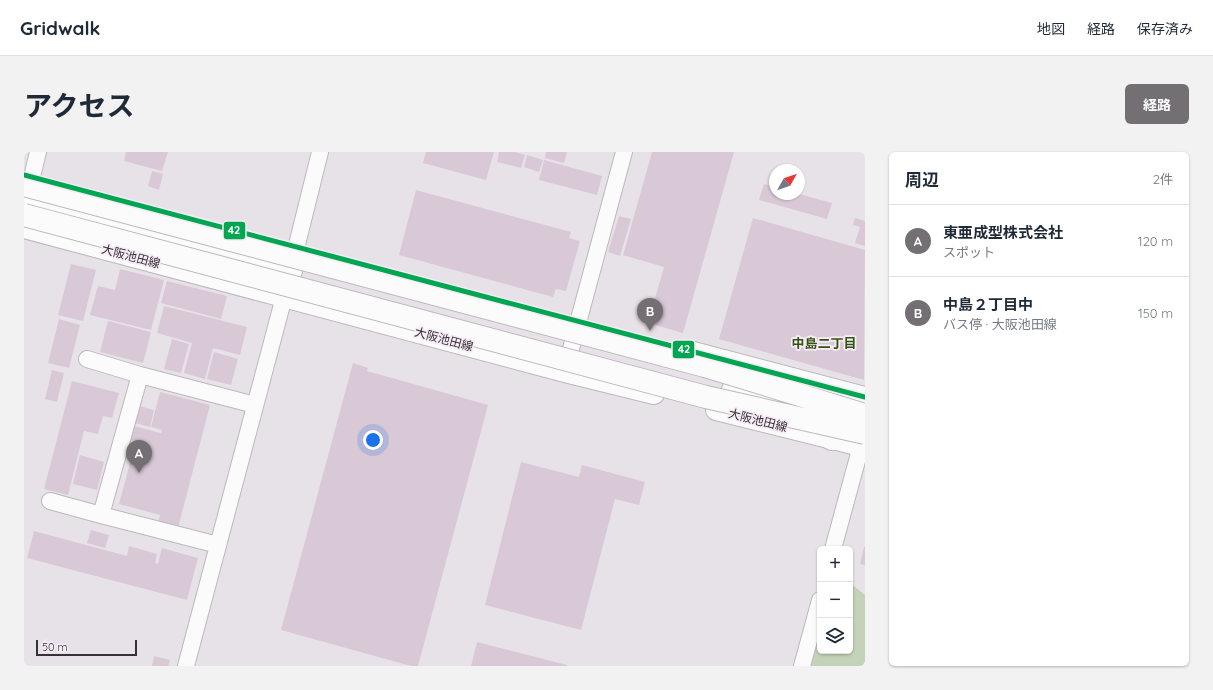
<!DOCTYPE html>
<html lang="ja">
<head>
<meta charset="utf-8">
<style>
  body { margin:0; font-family:Quicksand,"Noto Sans JP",sans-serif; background:#f2f2f3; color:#1f2937 }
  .controls { position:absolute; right:12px; bottom:12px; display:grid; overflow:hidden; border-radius:6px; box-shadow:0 1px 3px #0004 }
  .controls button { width:36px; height:36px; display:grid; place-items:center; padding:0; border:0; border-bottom:1px solid #e0e1e3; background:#fff; color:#1f2937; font:20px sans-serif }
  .compass { position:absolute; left:745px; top:12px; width:36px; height:36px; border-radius:50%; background:#fff; box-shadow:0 1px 3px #0004; rotate:50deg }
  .scale { position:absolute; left:12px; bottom:10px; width:101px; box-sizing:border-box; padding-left:4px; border:2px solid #353135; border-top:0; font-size:11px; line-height:14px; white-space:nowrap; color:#353135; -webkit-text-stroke:3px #f7ecf6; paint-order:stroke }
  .you { position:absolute; left:349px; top:288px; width:14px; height:14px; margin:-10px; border:3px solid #fff; border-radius:50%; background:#1a73e8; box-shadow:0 0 0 6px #1a73e833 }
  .badge { display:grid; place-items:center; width:26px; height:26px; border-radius:50%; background:#736f73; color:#fff; font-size:13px; font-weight:700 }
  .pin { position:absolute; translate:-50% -33px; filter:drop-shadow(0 1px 2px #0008) }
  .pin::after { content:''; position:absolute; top:21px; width:14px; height:12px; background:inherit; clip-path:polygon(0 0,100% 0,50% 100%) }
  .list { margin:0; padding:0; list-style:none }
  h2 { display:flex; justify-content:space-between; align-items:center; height:52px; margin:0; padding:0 16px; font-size:17px }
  h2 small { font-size:13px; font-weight:400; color:#747a83 }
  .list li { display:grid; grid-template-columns:26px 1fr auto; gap:12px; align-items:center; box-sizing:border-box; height:72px; padding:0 16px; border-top:1px solid #e0e1e3 }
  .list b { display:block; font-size:15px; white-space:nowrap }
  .list p { margin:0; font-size:13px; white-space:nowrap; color:#747a83 }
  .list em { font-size:13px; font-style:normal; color:#747a83 }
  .icon { flex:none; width:22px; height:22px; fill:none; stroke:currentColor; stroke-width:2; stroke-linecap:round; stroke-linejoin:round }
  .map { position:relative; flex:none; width:841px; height:514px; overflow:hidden; border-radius:6px }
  header { display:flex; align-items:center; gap:24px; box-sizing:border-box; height:56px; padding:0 20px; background:#fff; border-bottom:1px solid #e0e1e3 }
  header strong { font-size:19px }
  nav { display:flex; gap:22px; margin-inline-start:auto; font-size:14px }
  .intro { display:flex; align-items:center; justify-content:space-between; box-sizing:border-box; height:96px; padding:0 24px }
  h1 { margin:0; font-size:28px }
  .button { padding:10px 18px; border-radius:6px; background:#736f73; color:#fff; font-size:14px; font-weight:700 }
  main { display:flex; gap:24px; padding:0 24px }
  aside { flex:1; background:#fff; border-radius:6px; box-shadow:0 1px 3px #0004 }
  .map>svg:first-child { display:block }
</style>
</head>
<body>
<header>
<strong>Gridwalk</strong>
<nav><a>地図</a><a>経路</a><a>保存済み</a></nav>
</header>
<div class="intro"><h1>アクセス</h1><a class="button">経路</a></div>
<main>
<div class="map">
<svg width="841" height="514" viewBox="0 0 841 514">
  <rect width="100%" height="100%" fill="#e7e2e7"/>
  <!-- green -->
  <path fill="#c4d2b9" d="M826 431 841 443V514H785L796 474V499H826Z"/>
  <!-- building -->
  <path fill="#d9c9d7" d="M102 0H144L138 19 100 9Z
    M402 0H470L462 28 399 11Z
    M475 0H491L501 3 497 16 473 10Z
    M522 0H543L540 11 521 6Z
    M628 0H710L659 181 624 171 640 115 599 103Z
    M503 3 519 8 515 20 500 15Z
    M520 8 578 24 573 43 515 28Z
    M128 19 139 22 135 38 124 34Z
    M740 32 751 35V42H775L808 51 803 67 735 48Z
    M392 38 547 80 545 86 556 89 542 139 532 137 529 145 375 103Z
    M595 64 607 67 596 104 584 100Z
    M729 66 841 98 840 228 695 187Z
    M831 66 841 69V94L831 91 836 75 829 73Z
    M47 112 72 118 59 169 34 163Z
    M96 117 140 128 127 178 66 163 74 134 91 138Z
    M143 129 203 144 197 167 137 151Z
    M140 154 223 175 216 203 189 196 181 227 160 221 168 191 133 181Z
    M35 167 56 173 45 216 24 211Z
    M84 169 127 180 119 211 76 200Z
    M148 187 165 192 157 221 140 217Z
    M190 200 214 207 207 233 183 227Z
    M329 211 344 216 343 219 464 253 394 514H387L257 478Z
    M28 218 40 221 33 250 21 247Z
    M48 229 95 241 88 266 79 264 74 282 60 279 44 343 20 337Z
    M136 240 186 253 154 376 134 371 136 363 95 352 112 289 106 288 110 274 137 281 138 278 127 275Z
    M115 254 130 258 126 275 111 271Z
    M56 303 80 310 73 338 49 332Z
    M497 310 555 325 558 313 621 330 615 353 591 347 557 478 461 453Z
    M67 378 85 383 81 396 63 391Z
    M10 379 103 404 105 394 133 402 131 411 134 412 138 396 174 406 163 448 3 406Z
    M840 395H841V413L836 412Z
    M453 490 543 513V514H447Z
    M130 504 146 508 144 514H128Z"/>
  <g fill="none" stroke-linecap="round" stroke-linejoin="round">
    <defs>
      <path id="minor" d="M8 25 14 0
        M63 207 116 223
        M541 219 600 0
        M26 349 77 363
        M194 393 77 363 116 223 231 253
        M809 397 837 294 841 288
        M162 514 260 145 296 0
        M778 514 796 448"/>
      <path id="major" d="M0 76 541 220 630 242
        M669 200 841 245
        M692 258 841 295"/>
      <path id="highway" d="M0 47 267 119
        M709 238 751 251 792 279 808 287"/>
    </defs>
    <!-- minor casing -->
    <use href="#minor" stroke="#bcb8bc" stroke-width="18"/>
    <!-- major casing -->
    <use href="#major" stroke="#bcb8bc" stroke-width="22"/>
    <!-- highway casing -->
    <use href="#highway" stroke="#bcb8bc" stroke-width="24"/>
    <!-- path -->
    <path stroke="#c5c3c5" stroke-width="2.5" stroke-dasharray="1 3" stroke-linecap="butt" d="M826 434 833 438 841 447
      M839 514 841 511"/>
    <!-- minor -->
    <use href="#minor" stroke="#fbfbfb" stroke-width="16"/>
    <!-- major -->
    <use href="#major" stroke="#fbfbfb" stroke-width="20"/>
    <!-- highway -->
    <use href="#highway" stroke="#fbfbfb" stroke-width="22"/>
    <defs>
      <path id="highway-bridge" d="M0 33 681 214 841 263
        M0 63 682 245 841 281"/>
    </defs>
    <!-- highway-bridge casing -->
    <use href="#highway-bridge" stroke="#bcb8bc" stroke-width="24" stroke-linecap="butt"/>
    <!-- highway-bridge -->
    <use href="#highway-bridge" stroke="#fbfbfb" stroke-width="22"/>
    <defs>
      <path id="bus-1" d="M0 23 841 245"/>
    </defs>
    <!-- bus-1 casing -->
    <use href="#bus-1" stroke="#f7ecf6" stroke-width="8"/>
    <!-- bus-1 -->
    <use href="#bus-1" stroke="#00a651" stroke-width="5"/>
  </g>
  <g text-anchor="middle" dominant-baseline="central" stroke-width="3.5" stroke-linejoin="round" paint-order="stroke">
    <!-- street labels -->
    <g font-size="12" fill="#353135" stroke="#f7ecf6">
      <text transform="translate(107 104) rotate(15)">大阪池田線</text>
      <text transform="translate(420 187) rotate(15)">大阪池田線</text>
      <text transform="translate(734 268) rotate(14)">大阪池田線</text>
    </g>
    <!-- neighbourhood labels -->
    <g font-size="13" font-weight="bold" fill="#315210" stroke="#f7ecf6">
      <text x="800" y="191">中島二丁目</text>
    </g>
  </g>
  <g stroke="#f7ecf6" stroke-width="1.5">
    <rect x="199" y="69" width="23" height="19" rx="4" fill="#00a651"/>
    <rect x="648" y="188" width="23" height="19" rx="4" fill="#00a651"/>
  </g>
  <g font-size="11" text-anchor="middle" font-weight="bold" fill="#fff">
    <text x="210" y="82">42</text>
    <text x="660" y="201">42</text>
  </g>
</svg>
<div class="controls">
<button>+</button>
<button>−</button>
<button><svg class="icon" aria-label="layers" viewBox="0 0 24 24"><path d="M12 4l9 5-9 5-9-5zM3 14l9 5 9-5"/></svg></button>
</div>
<svg class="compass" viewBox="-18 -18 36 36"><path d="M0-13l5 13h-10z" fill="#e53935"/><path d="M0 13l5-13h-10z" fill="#747a83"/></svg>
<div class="scale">50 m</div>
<div class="you"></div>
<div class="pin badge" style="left:115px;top:321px">A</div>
<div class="pin badge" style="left:626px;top:179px">B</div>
</div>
<aside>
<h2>周辺<small>2件</small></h2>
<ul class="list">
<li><span class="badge">A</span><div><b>東亜成型株式会社</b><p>スポット</p></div><em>120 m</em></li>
<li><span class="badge">B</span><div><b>中島２丁目中</b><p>バス停 · 大阪池田線</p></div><em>150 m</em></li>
</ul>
</aside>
</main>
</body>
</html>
